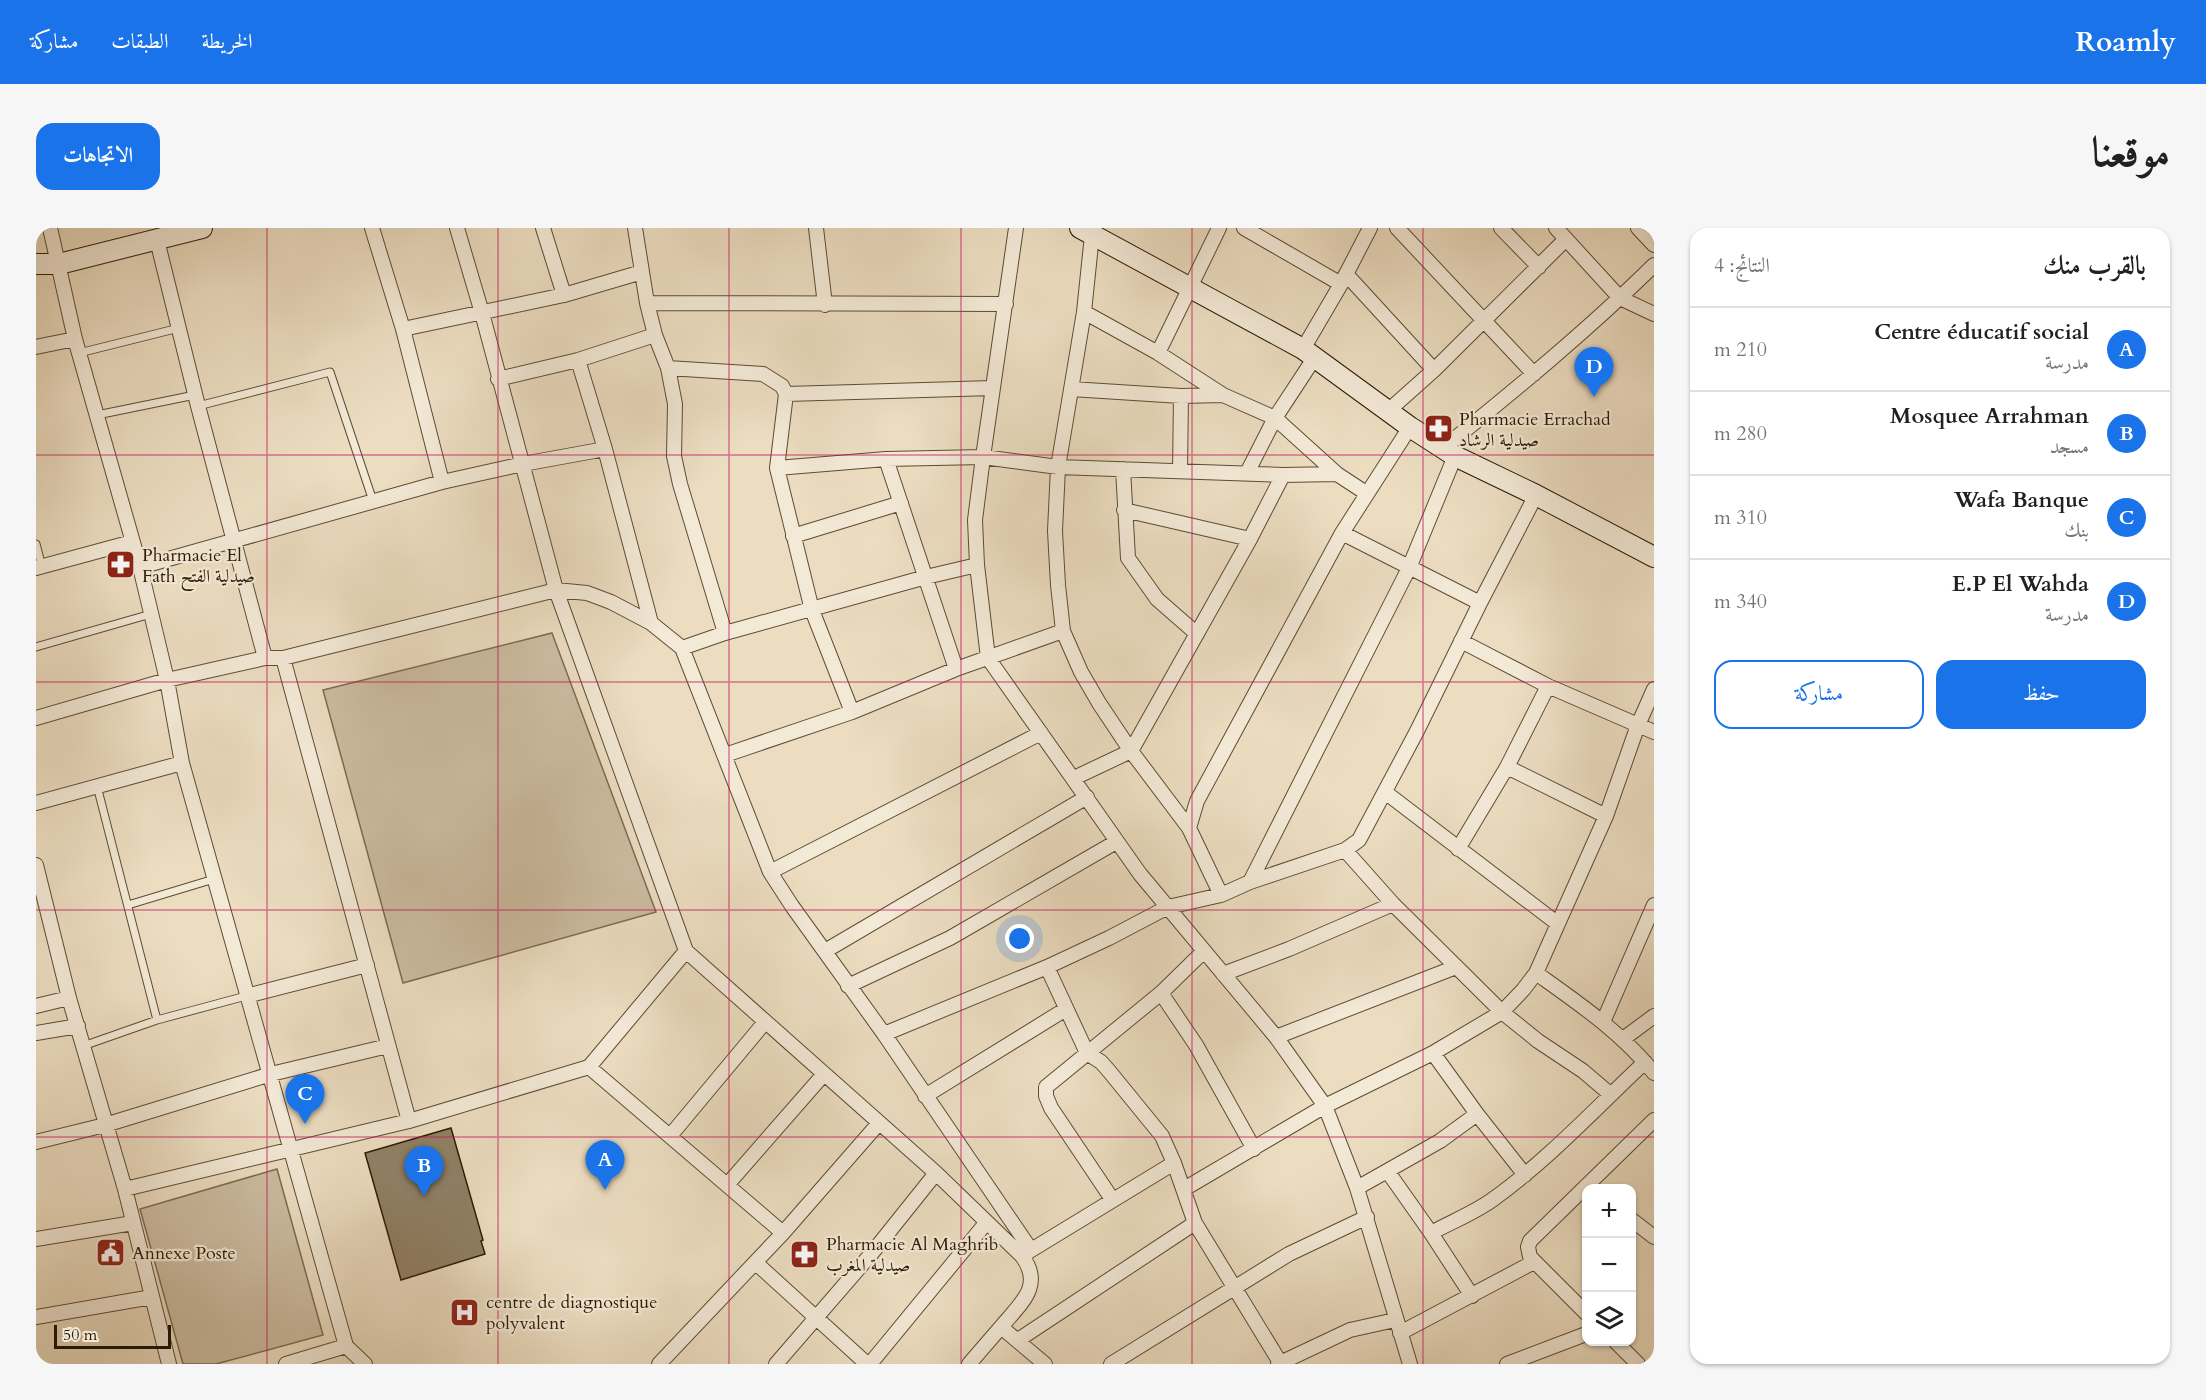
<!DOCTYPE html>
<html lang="ar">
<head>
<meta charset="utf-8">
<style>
  body { margin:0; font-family:Cardo,Amiri,serif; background:#f6f6f6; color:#202124; direction:rtl }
  .controls { position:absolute; right:18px; bottom:18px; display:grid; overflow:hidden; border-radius:12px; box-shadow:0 2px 4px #0004 }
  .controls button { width:54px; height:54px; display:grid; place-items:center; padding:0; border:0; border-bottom:2px solid #e0e0e0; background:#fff; color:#202124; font:30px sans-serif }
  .scale { position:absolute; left:18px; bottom:15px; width:117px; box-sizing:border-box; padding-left:6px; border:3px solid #2d1b03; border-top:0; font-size:16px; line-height:21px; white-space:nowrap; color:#2d1b03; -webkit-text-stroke:4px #f3e9d7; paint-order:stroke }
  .you { position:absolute; left:984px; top:711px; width:21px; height:21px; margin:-15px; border:4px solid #fff; border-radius:50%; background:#1a73e8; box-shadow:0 0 0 9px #1a73e833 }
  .badge { display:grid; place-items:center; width:39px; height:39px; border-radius:50%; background:#1a73e8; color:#fff; font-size:20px; font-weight:700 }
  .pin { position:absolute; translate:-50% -50px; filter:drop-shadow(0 2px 3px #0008) }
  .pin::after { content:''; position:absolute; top:32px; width:21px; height:18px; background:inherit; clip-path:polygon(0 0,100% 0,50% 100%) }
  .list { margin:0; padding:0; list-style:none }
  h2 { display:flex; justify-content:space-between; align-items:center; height:78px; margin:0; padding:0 24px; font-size:26px }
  h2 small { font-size:20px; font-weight:400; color:#757577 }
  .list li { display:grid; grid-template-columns:39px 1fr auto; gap:18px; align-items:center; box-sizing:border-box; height:84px; padding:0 24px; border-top:2px solid #e0e0e0 }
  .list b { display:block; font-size:22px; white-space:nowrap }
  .list p { margin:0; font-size:20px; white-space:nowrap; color:#757577 }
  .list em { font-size:20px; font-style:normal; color:#757577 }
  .actions { display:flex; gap:12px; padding:18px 24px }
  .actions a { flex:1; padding:14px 0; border:2px solid #1a73e8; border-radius:18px; text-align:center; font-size:21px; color:#1a73e8 }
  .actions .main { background:#1a73e8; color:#fff }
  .icon { flex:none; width:33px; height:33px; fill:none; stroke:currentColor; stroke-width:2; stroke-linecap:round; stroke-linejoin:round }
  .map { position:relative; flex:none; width:1618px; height:1136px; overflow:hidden; direction:ltr; border-radius:18px }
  header { display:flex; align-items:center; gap:36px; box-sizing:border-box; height:84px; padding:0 30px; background:#1a73e8; color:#fff }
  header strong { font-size:28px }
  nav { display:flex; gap:33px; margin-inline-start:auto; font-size:21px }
  .intro { display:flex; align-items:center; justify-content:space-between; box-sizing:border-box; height:144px; padding:0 36px }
  h1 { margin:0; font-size:42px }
  .button { padding:15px 27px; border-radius:18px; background:#1a73e8; color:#fff; font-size:21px; font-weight:700 }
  main { display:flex; gap:36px; padding:0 36px }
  aside { flex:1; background:#fff; border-radius:18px; box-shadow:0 2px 4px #0004 }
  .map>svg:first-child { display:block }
</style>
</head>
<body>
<header>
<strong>Roamly</strong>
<nav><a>الخريطة</a><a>الطبقات</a><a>مشاركة</a></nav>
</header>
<div class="intro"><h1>موقعنا</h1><a class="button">الاتجاهات</a></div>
<main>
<aside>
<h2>بالقرب منك<small>النتائج: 4</small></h2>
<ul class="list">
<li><span class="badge">A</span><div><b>Centre éducatif social</b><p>مدرسة</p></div><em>210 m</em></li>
<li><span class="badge">B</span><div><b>Mosquee Arrahman</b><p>مسجد</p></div><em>280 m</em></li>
<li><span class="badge">C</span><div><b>Wafa Banque</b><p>بنك</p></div><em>310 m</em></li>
<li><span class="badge">D</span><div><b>E.P El Wahda</b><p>مدرسة</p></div><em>340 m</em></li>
</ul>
<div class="actions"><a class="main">حفظ</a><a>مشاركة</a></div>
</aside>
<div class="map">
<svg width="1618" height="1136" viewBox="0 0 1618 1136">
  <rect width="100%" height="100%" fill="#ecddc1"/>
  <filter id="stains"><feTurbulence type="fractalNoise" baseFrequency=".00333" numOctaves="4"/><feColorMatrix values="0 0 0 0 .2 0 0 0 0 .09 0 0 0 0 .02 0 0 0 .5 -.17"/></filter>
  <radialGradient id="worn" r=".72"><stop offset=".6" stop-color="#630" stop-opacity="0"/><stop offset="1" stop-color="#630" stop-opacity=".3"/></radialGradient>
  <!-- green -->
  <path fill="#ccbca1" stroke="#7c6c52" stroke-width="1.5" d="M516 405 620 684 367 755 287 462Z
    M241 941 287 1107 180 1136H147L104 981Z"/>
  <!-- building -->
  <path fill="#908066" stroke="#2d1b03" stroke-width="1.5" d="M415 900 447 1012 445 1013 449 1026 365 1052 329 925Z"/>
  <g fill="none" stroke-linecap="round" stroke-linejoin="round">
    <defs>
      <path id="lane" d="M43 125 143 100
        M162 178 294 144 337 273
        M61 187 159 167
        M0 316 6 339
        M0 419 115 386
        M61 558 121 792
        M92 677 178 651
        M47 818 121 792 210 768"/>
      <path id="street" d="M14 0 39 111 104 339 131 452 146 535 310 1118 329 1136
        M336 0 367 101 406 254
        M421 0 446 85 520 362 650 723 900 945 986 1028C1008 1058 985 1075 965 1099L1009 1136
        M507 0 528 67
        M599 0 611 75 619 107 632 140 639 176 638 228 644 256 689 405
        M780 0 789 77
        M980 0 947 229 1022 239 1247 247 1301 246
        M1208 0 1305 56
        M1361 0 1498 146
        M1465 0 1503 39
        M1520 0 1584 70 1618 86
        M1602 0 1618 17
        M1056 7 1048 84 1022 239 1019 303 1022 357 1027 403 1045 444 1063 475 1095 523 1153 600
        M121 12 162 178 229 430
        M1310 46 1398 142
        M611 75 970 76
        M1048 84 1122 125 1187 167 1239 190 1301 246 1330 265
        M367 101 528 67 606 44
        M0 119 39 111
        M1267 121 1305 56 1334 0
        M1122 125 1183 0
        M542 132 569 221 615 395
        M632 140 727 146 746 158 750 166 741 240 776 382 816 484
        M462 151 542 132 619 107
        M1035 161 1145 168 1187 167
        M750 166 957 160
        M1352 183 1398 142 1530 11
        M1406 221C1479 162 1551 103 1618 37
        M850 231 920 441
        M741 240 850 231 947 229 939 292 941 337 952 430 1104 646 1240 809 1289 878 1321 960 1374 1136
        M1087 241 1092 330 1121 371 1161 406
        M1144 243 1145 168
        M1211 245 1239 190 1279 129
        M1088 282 1214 311
        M1306 305 1444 375
        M757 308 865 275
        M104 339 406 254 487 236 569 221
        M0 340 96 314
        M1425 413 1512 458 1618 504
        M646 420 689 405 890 349 941 337
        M247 430 520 362 551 365 575 374 615 395 646 420 734 644 756 678 848 806 995 1022
        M0 490 131 452 229 430H247L373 893
        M689 527 816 484 920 441 1027 403
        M1471 539 1570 588
        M1038 550 1095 523 1214 311 1247 247
        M1349 564 1522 696
        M0 575 146 535
        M1422 621 1471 539 1512 458
        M1309 622 1357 676 1466 784 1502 813 1547 843 1574 866
        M0 637 33 770 89 961 133 1136
        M734 644 1005 505
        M1214 654 1373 340 1419 228
        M1185 667 1153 600 1161 573 1306 305 1374 199
        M789 723 1051 569
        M1011 739 1051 825 1065 834 1073 843 1126 908 1138 935 1159 995 1245 1136
        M1500 745C1542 775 1585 804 1618 845
        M1187 746 1253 721 1357 676
        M812 758 914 710 1080 614
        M1125 765 1160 817 1218 921
        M210 768 331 737
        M0 778 33 770
        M1567 794 1618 677
        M0 805 42 798
        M848 806 1011 739 1073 710 1132 679 1185 667 1214 654 1309 622 1323 612 1381 503 1444 375 1500 267
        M1240 809 1420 739
        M1587 811 1618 788
        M1397 825 1441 886 1489 947
        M553 839 747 1005
        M889 868 1030 781
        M634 908 729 794
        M0 914 69 897 235 846 352 818
        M1352 944 1395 1005 1436 1068
        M691 957 788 846
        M1321 960 1404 913 1441 886
        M89 961 373 893 553 839 650 723
        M1148 961 1289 878 1397 825 1466 784 1487 762 1500 745 1570 588 1602 497 1618 461
        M1076 971 1015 880 1010 868V859L1125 765 1168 723
        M1596 992 1618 1009
        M1395 1005C1415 994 1438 985 1456 972 1512 932 1559 881 1609 834
        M0 1011 97 995
        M987 1027 1138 935
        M720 1035 831 1136
        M1550 1085 1494 1029 1492 1019 1494 1013 1618 892
        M0 1089 116 1069
        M1364 1105 1498 1034
        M982 1112 1159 995
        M1580 1114 1602 1136
        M250 1136 310 1118
        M623 1136 747 1005 843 895
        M740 1136 836 1025 900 945
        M834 1136 950 995
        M933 1136 965 1099
        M1075 1136 1253 1026 1331 989
        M1242 1136 1314 1102 1359 1092
        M1471 1136 1550 1106"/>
      <path id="secondary" d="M1044 0 1267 121 1374 199 1419 228 1500 267 1618 329
        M0 36H23L166 0"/>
    </defs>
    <!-- lane casing -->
    <use href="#lane" stroke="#5d4c32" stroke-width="9"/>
    <!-- street casing -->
    <use href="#street" stroke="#5d4c32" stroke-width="16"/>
    <!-- secondary casing -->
    <use href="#secondary" stroke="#2d1b03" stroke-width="22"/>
    <!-- lane -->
    <use href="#lane" stroke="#f3e9d7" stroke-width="7"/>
    <!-- street -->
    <use href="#street" stroke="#f3e9d7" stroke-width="14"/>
    <!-- secondary -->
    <use href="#secondary" stroke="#f3e9d7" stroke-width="20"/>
  </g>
  <!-- grid -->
  <path fill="none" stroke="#c2185b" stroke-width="1.5" stroke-opacity="0.55" d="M231 0V1136M462 0V1136M693 0V1136M925 0V1136M1156 0V1136M1387 0V1136M0 227H1618M0 454H1618M0 682H1618M0 909H1618"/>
  <!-- icons -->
  <defs>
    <symbol id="pharmacy-square" viewBox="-11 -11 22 22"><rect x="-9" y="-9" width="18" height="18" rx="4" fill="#8f2418" stroke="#f3e9d7"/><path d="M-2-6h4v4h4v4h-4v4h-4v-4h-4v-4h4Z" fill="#fff"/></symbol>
    <symbol id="civic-square" viewBox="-11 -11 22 22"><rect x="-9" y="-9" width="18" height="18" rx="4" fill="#8f2418" stroke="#f3e9d7"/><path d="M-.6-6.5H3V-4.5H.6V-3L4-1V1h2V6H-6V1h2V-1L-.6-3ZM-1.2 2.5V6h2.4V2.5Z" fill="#fff"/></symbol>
    <symbol id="hospital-square" viewBox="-11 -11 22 22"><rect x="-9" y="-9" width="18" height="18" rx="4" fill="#8f2418" stroke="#f3e9d7"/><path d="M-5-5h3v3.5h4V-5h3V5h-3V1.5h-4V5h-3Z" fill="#fff"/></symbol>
  </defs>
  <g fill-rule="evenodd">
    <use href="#pharmacy-square" x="1386" y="184" width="33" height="33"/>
    <use href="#pharmacy-square" x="68" y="320" width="33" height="33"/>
    <use href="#civic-square" x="58" y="1008" width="33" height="33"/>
    <use href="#pharmacy-square" x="752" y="1010" width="33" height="33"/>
    <use href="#hospital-square" x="412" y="1068" width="33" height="33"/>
  </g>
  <g text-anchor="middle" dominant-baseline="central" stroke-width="4.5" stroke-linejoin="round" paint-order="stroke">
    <!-- poi labels -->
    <g font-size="18" fill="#2d1b03" stroke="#f3e9d7" text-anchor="start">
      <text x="1423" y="191">Pharmacie Errachad<tspan x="1423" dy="21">صيدلية الرشاد</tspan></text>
      <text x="106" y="327">Pharmacie El<tspan x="106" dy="21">Fath صيدلية الفتح</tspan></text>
      <text x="790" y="1016">Pharmacie Al Maghrib<tspan x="790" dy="21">صيدلية المغرب</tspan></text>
      <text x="96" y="1025">Annexe Poste</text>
      <text x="450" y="1074">centre de diagnostique<tspan x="450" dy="21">polyvalent</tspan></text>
    </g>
  </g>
  <rect width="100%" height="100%" filter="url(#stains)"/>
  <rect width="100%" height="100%" fill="url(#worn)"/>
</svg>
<div class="controls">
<button>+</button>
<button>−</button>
<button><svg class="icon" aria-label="layers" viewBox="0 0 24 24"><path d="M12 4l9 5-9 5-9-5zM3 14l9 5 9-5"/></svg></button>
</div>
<div class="scale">50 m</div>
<div class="you"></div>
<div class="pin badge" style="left:569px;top:962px">A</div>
<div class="pin badge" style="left:388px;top:968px">B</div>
<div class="pin badge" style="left:269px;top:896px">C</div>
<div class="pin badge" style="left:1558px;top:169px">D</div>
</div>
</main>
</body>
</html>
